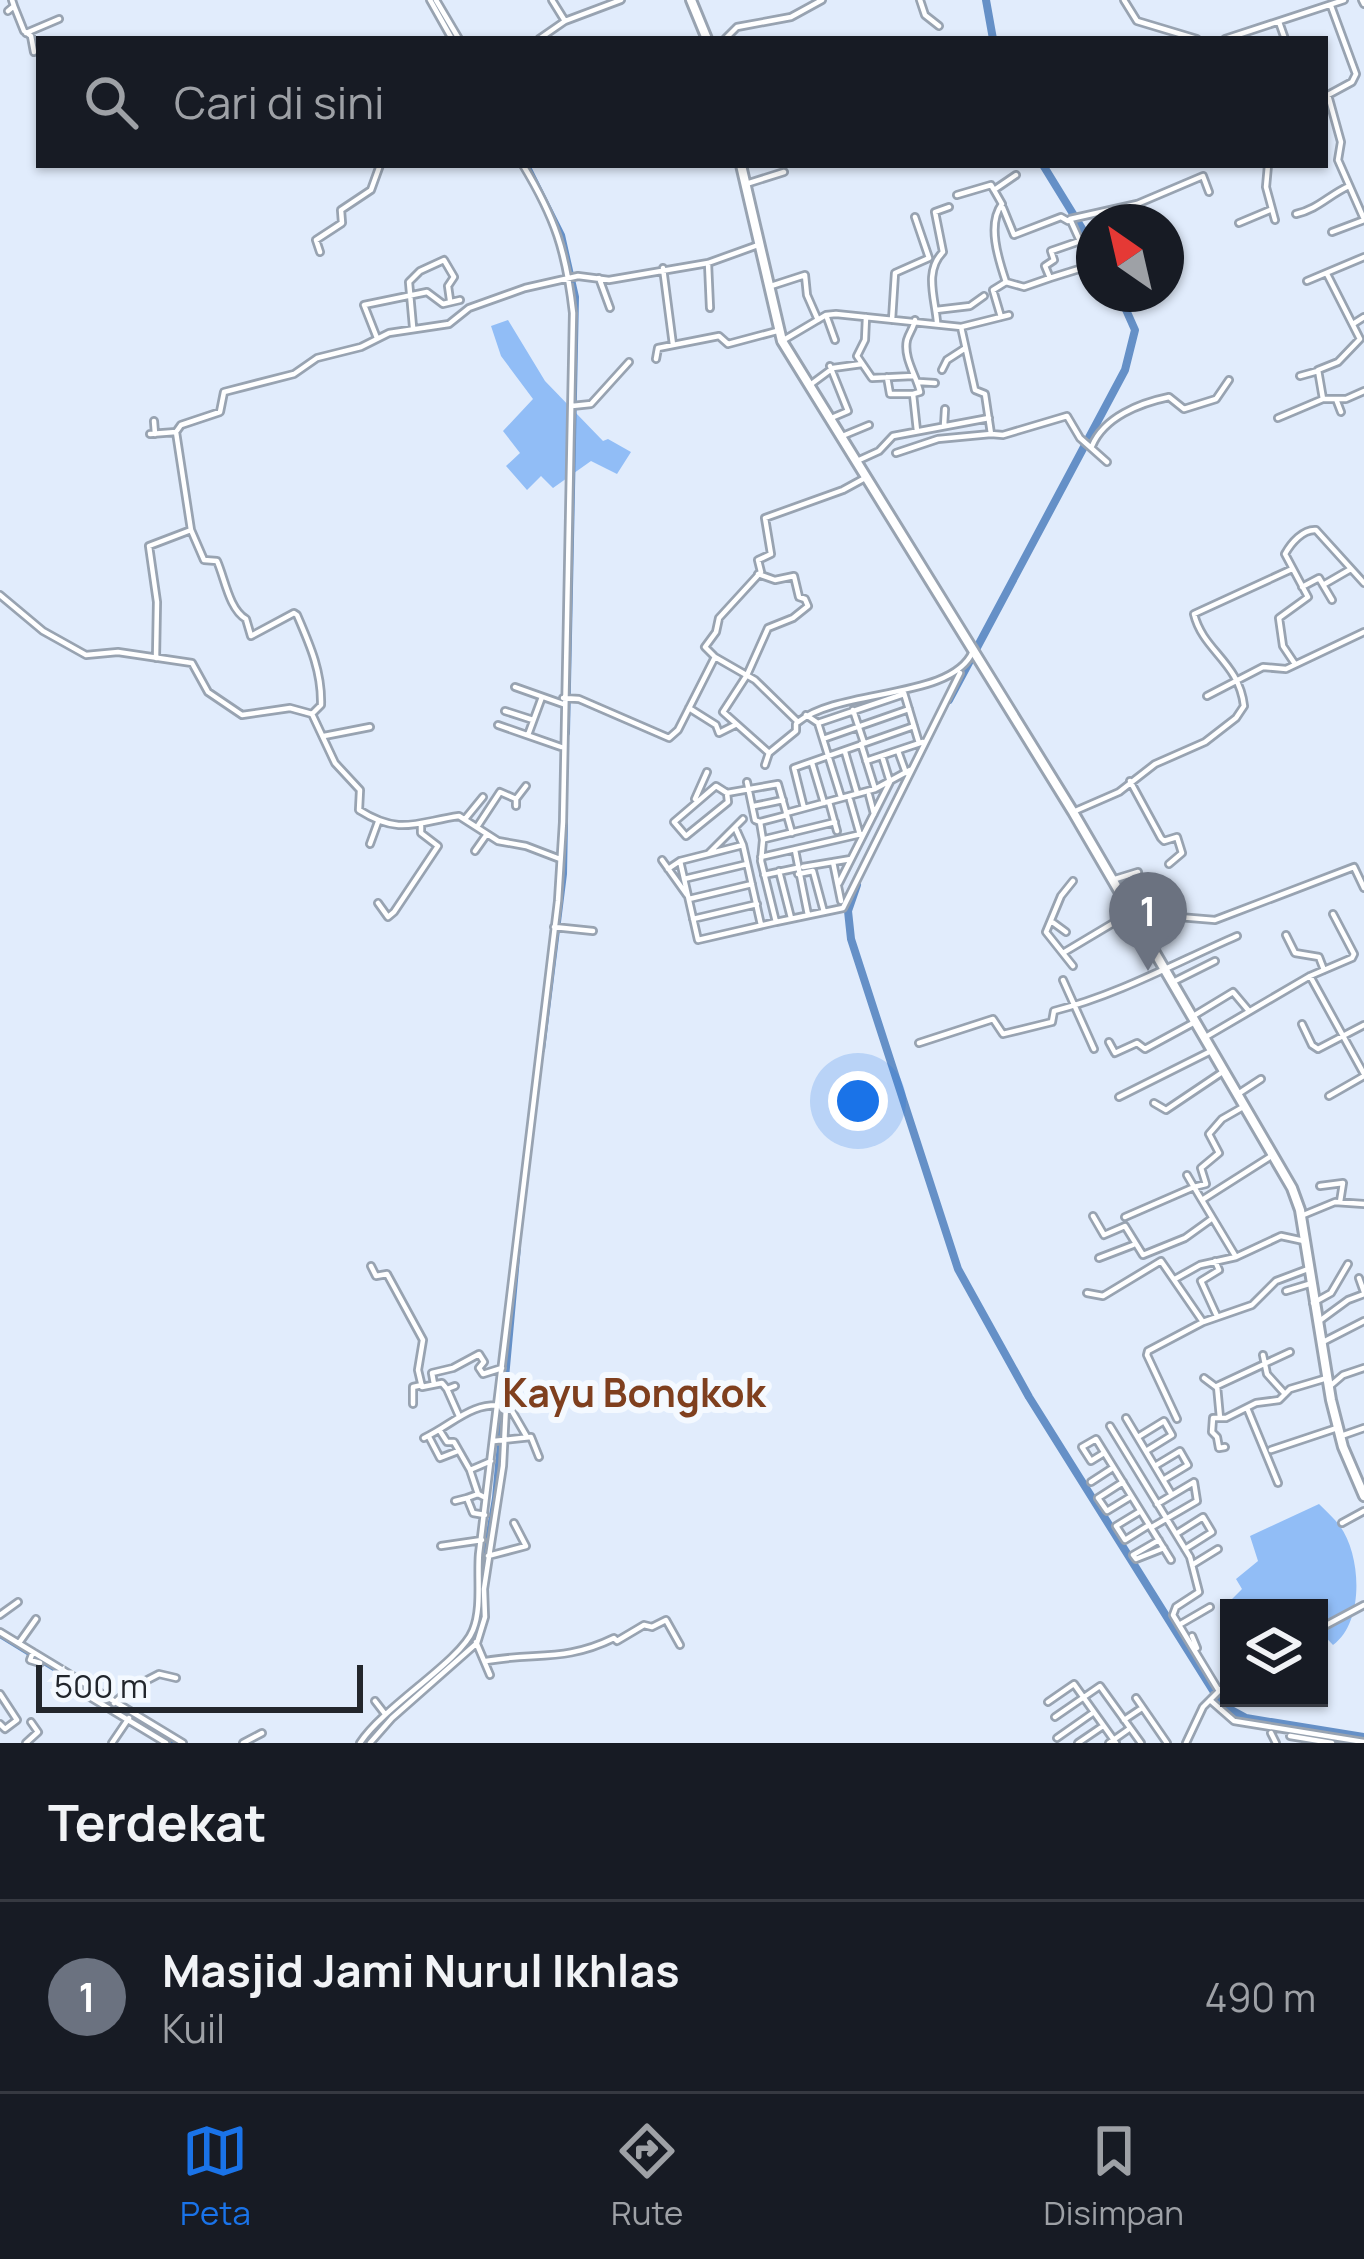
<!DOCTYPE html>
<html lang="id">
<head>
<meta charset="utf-8">
<style>
  body { margin:0; font-family:Manrope,sans-serif; background:#20242c; color:#f1f3f6 }
  .controls { position:absolute; right:36px; bottom:36px; display:grid; overflow:hidden; border-radius:0px; box-shadow:0 3px 9px #0004 }
  .controls button { width:108px; height:108px; display:grid; place-items:center; padding:0; border:0; border-bottom:3px solid #363941; background:#171b24; color:#f1f3f6; font:60px sans-serif }
  .compass { position:absolute; left:1076px; top:204px; width:108px; height:108px; border-radius:50%; background:#171b24; box-shadow:0 3px 9px #0004; rotate:326deg }
  .scale { position:absolute; left:36px; bottom:30px; width:327px; box-sizing:border-box; padding-left:12px; border:6px solid #22262c; border-top:0; font-size:33px; line-height:42px; white-space:nowrap; color:#22262c; -webkit-text-stroke:9px #f4f9ff; paint-order:stroke }
  .you { position:absolute; left:858px; top:1101px; width:42px; height:42px; margin:-30px; border:9px solid #fff; border-radius:50%; background:#1a73e8; box-shadow:0 0 0 18px #1a73e833 }
  .badge { display:grid; place-items:center; width:78px; height:78px; border-radius:50%; background:#1a73e8; color:#fff; font-size:39px; font-weight:700 }
  .pin { position:absolute; translate:-50% -99px; filter:drop-shadow(0 3px 6px #0008) }
  .pin::after { content:''; position:absolute; top:63px; width:42px; height:36px; background:inherit; clip-path:polygon(0 0,100% 0,50% 100%) }
  .list { margin:0; padding:0; list-style:none }
  h2 { display:flex; justify-content:space-between; align-items:center; height:156px; margin:0; padding:0 48px; font-size:51px }
  h2 small { font-size:39px; font-weight:400; color:#9ea1a6 }
  .list li { display:grid; grid-template-columns:78px 1fr auto; gap:36px; align-items:center; box-sizing:border-box; height:192px; padding:0 48px; border-top:3px solid #363941 }
  .list b { display:block; font-size:45px; white-space:nowrap }
  .list p { margin:0; font-size:39px; white-space:nowrap; color:#9ea1a6 }
  .list em { font-size:39px; font-style:normal; color:#9ea1a6 }
  .icon { flex:none; width:66px; height:66px; fill:none; stroke:currentColor; stroke-width:2; stroke-linecap:round; stroke-linejoin:round }
  .map { position:relative; flex:none; width:1364px; height:1743px; overflow:hidden }
  .search { position:absolute; background:#171b24; box-shadow:0 3px 9px #0004; left:36px; right:36px; top:36px; height:132px; display:flex; align-items:center; gap:30px; box-sizing:border-box; padding:0 42px; border-radius:0px; color:#9ea1a6; font-size:45px }
  .sheet { height:348px; background:#171b24 }
  nav { display:flex; justify-content:space-around; align-items:center; box-sizing:border-box; height:168px; border-top:3px solid #363941; background:#171b24; font-size:33px; color:#9ea1a6 }
  nav a { display:grid; justify-items:center; gap:6px }
  nav .on { color:#1a73e8 }
  .map>svg:first-child { display:block }
</style>
</head>
<body>
<div class="map">
<svg width="1364" height="1743" viewBox="0 0 1364 1743">
  <rect width="100%" height="100%" fill="#e1ecfc"/>
  <!-- green -->
  <path fill="#91bdf6" d="M508 320 545 381 603 441 608 439 631 452 617 474 591 461 553 488 541 476 527 490 506 466 520 453 503 431 533 399 501 356 491 326Z
    M1319 1504C1326 1511 1334 1518 1340 1526 1362 1557 1364 1623 1333 1645L1319 1630V1608H1229L1227 1604 1242 1589 1236 1579 1258 1561 1250 1536Z"/>
  <g fill="none" stroke-linecap="round" stroke-linejoin="round">
    <!-- canal -->
    <path stroke="#6590c7" stroke-width="6" d="M527 165 562 235 576 297 567 733
      M542 1050 564 874 565 824
      M480 1586 495 1498 518 1247
      M0 1635 176 1743
      M443 1667 476 1635 480 1599"/>
    <!-- river -->
    <path stroke="#6590c7" stroke-width="8" d="M986 0 993 39
      M1043 165 1094 248
      M949 700 1125 370 1135 330 1119 294
      M857 885 848 911 851 939 958 1269 1029 1397 1222 1705 1246 1718 1364 1737"/>
    <defs>
      <path id="minor" d="M430 0 452 39
        M436 0 459 39
        M552 0 565 21
        M920 0 925 15 939 26
        M1124 0 1137 21 1197 39
        M1362 0 1364 4
        M14 6 24 31 31 36 34 52
        M1331 6 1356 74 1352 82 1328 95 1341 142 1338 160 1364 219
        M8 11 14 6 12 0
        M1279 22 1285 39
        M26 33 59 19
        M539 39 565 21 621 0
        M725 39 737 27 791 17 822 0
        M1225 39 1344 0
        M1268 165 1266 187 1275 220
        M746 184 784 172
        M957 195 991 185 994 190
        M1003 208 1014 235 1061 217 1068 221
        M1296 214C1318 209 1329 195 1349 186
        M1239 223 1270 210
        M1332 232 1364 220
        M320 252 316 240 342 223 341 210 371 190 380 165
        M708 263 710 308
        M663 268 673 345
        M599 278 610 308
        M1050 278 1079 269
        M1307 281 1364 257
        M1006 282 1024 287 1050 278 1045 266 1054 260 1051 251 1080 241 1070 219 1137 204 1203 176 1209 192
        M771 286 805 275 807 295 818 320
        M936 310 970 306 984 296
        M826 315 835 340
        M866 317 865 340 857 356 872 378 913 376
        M1001 317 993 290 1006 282C998 258 987 224 1002 204L994 190 1016 175
        M892 320 895 273 929 258 915 217
        M915 320C914 327 909 333 907 340 903 358 917 377 920 392L913 394 917 431
        M937 322C935 298 924 271 943 252L935 212 949 207
        M1353 324 1364 317
        M413 327 409 282 420 271 444 260 454 277 448 286 450 300
        M961 327 975 390 985 394 991 434 1003 435 1067 416 1080 438 1107 462
        M377 338 364 305 427 292 443 304 460 300
        M782 341 826 315 836 314 961 327 1009 315
        M656 359 658 348 719 336 728 344 777 331
        M942 370 947 360 964 349
        M1300 376 1318 371
        M887 377 890 394H913
        M919 382 935 383
        M810 385 833 368 862 364
        M1323 399 1318 370 1338 362 1360 339 1327 274
        M1336 399 1341 412
        M572 406 591 404 629 362
        M1278 418 1323 399H1346L1364 391
        M829 419 848 411 830 366
        M154 421 155 434
        M944 426 945 409
        M150 434 176 432 181 425 220 412 224 392 294 374 317 358 361 347 389 333 449 324 469 308 525 288 578 276 609 280 708 263 758 245
        M840 437 869 425
        M1092 446C1104 417 1140 403 1169 397L1184 409 1216 399 1229 380
        M896 453 938 439 991 434
        M857 461 879 451 893 436 989 418
        M191 530 204 560 217 561C225 579 229 609 246 619L251 636 294 613 297 615C310 645 322 672 321 705L312 714
        M758 574 775 580 794 576 799 597 805 599 808 606 793 618 768 628 747 675 723 712 769 753 765 765
        M1323 585 1349 570
        M1302 587 1319 578 1332 600
        M0 595 43 631 86 655 118 652 192 663 208 692 242 715 290 708 312 714 335 763 360 790 359 810C400 836 417 822 459 816L498 841 526 846 560 859
        M714 656 705 647 716 632 719 618 761 572 758 560 771 554 765 518 843 490 865 478
        M156 658 157 602 149 546 191 530 176 432
        M1295 664 1283 646 1279 618 1308 597 1285 554C1291 543 1303 529 1316 530L1364 583
        M515 687 563 704
        M904 693 919 743
        M1207 696 1263 667 1286 669 1364 632
        M563 698 579 699 669 738 678 730 715 657 755 680 798 722C840 688 953 700 973 651
        M689 708 716 725 719 733 735 725
        M853 710 864 743
        M505 711 533 720
        M806 715 818 723 904 694
        M818 723 841 797
        M498 725 561 747
        M528 735 542 697
        M324 736 370 727
        M823 739 909 709
        M861 744 875 789
        M898 751 906 773
        M845 752 857 793
        M769 753 796 731V724
        M866 761 923 742
        M812 763 824 803
        M1130 781 1161 838 1164 841 1177 837 1182 853 1169 864
        M747 782 755 820 760 822 763 840 761 861 776 922 843 908 960 673
        M727 793 728 802 686 836 674 822 716 786 727 793 778 784 792 833
        M869 795 874 814
        M516 799 526 786
        M695 799 707 772
        M850 800 860 835
        M829 802 837 831
        M754 806 783 800
        M804 808 794 768 914 726
        M1073 812 1119 792 1155 764 1205 742 1236 718 1244 706C1239 662 1203 651 1194 614L1292 569
        M786 813 875 789 910 770
        M465 819 483 797
        M760 822 787 815
        M477 827 500 792 516 799V806
        M735 827 743 845 761 925
        M765 839 835 822
        M370 844 378 822
        M795 850 808 915
        M475 851 487 834
        M709 853 743 819
        M761 857 861 834
        M662 860 687 895
        M680 861 698 940 776 922
        M833 862 841 901
        M803 867 851 859
        M668 869 680 861 743 845
        M779 871 791 918
        M798 874 813 871 824 912
        M764 875 797 868
        M684 879 747 864
        M1112 880 1138 872
        M839 883 890 782 882 756
        M689 899 752 884
        M378 903 388 917 394 912 438 846 421 833V826
        M693 919 757 904
        M1051 921 1066 932
        M554 927 593 931
        M1140 930 1167 916 1215 920 1354 867 1364 888
        M1286 935 1295 953 1319 957 1324 970
        M1063 953 1130 913
        M1073 966 1046 932 1061 896 1073 881
        M1310 976 1364 1074
        M1063 980 1094 1049
        M1175 981 1215 961
        M1195 1015 1233 992 1249 1011
        M1302 1024 1312 1045 1318 1049 1364 1025
        M1204 1038 1310 976 1352 958 1354 954 1333 914
        M1109 1042 1115 1053 1137 1043 1145 1049 1193 1023
        M919 1043 993 1019 1003 1034 1052 1022 1054 1011C1118 995 1177 962 1237 936
        M1238 1094 1261 1079
        M1329 1096 1364 1076
        M1119 1097 1211 1051
        M1154 1103 1166 1110 1224 1071
        M1187 1175 1194 1187 1206 1184 1201 1168 1219 1153 1209 1134 1222 1119 1243 1107
        M1320 1186 1343 1183 1340 1202
        M1202 1200 1273 1155
        M1093 1216 1104 1235 1125 1226 1143 1255 1185 1238 1210 1220
        M1301 1216 1335 1202 1364 1204
        M1125 1217 1194 1187 1236 1257 1281 1236 1304 1241
        M1099 1258 1133 1245
        M1215 1261 1219 1270 1201 1281 1217 1316
        M371 1266 376 1276 387 1274 423 1340 418 1370 422 1387 442 1383 447 1389
        M1359 1278 1364 1292
        M1175 1279 1200 1265 1236 1257
        M1286 1291 1309 1284
        M1087 1293 1103 1296 1161 1261 1203 1322
        M1313 1303 1331 1293 1348 1264
        M1318 1322 1348 1300 1364 1294
        M1321 1343 1364 1321
        M1263 1355 1267 1374 1285 1394
        M1204 1378 1216 1387
        M434 1384 432 1373 453 1368 479 1354 484 1362 479 1368 483 1374 502 1368
        M455 1386 447 1389 459 1416
        M1329 1387 1343 1375 1364 1368
        M413 1404V1387L422 1385
        M509 1406 527 1437
        M1247 1408 1278 1483
        M1126 1418 1172 1495
        M1220 1418 1217 1386 1290 1352
        M1177 1419 1147 1355 1148 1351 1203 1322 1252 1305 1276 1281 1308 1269
        M1110 1426 1190 1557 1199 1592 1176 1607 1173 1615 1219 1691
        M440 1431 447 1442H454L470 1470
        M1341 1436 1364 1428
        M429 1437 440 1458 458 1451
        M1138 1437 1164 1421 1172 1435 1146 1451
        M494 1441 531 1437 539 1457
        M1225 1447 1219 1448 1217 1437 1212 1432 1213 1418H1226L1256 1403 1279 1400 1290 1389 1327 1378
        M1271 1450 1337 1428
        M1104 1453 1091 1461 1082 1447 1096 1439 1171 1560
        M1155 1466 1180 1451 1188 1465 1163 1480
        M1091 1482 1111 1469
        M1123 1482 1098 1498 1107 1511 1130 1497
        M478 1494 470 1470 491 1461
        M484 1497 478 1494 467 1498 473 1513 485 1515
        M455 1501 467 1498
        M1139 1512 1116 1526 1125 1540 1149 1525
        M1342 1523 1364 1511
        M1152 1527 1197 1501 1194 1482 1157 1504
        M1176 1534 1203 1517 1212 1532 1185 1549
        M1159 1540 1133 1555 1136 1559 1164 1548
        M441 1546 482 1540
        M488 1556 526 1546 514 1523
        M1192 1565 1218 1549
        M0 1615 18 1602
        M1179 1625 1210 1607
        M1319 1629 1364 1605
        M0 1632 183 1743
        M1192 1636 1197 1648
        M476 1642 490 1675
        M19 1643 36 1619
        M33 1652 30 1660 40 1663
        M486 1661C536 1652 565 1662 614 1638L617 1641 644 1625 652 1627 666 1620 680 1645
        M75 1688 166 1743
        M0 1694 17 1720 5 1729 0 1724
        M1136 1698 1167 1743
        M1210 1700 1234 1721 1364 1742
        M375 1701 385 1714
        M1048 1702 1074 1684 1116 1743
        M114 1703 130 1689 159 1674 176 1678
        M1055 1717 1100 1686 1141 1743
        M1124 1720 1142 1708
        M1271 1733 1276 1743
        M1290 1736 1332 1743
        M1057 1738 1094 1712
        M26 1743 38 1732 31 1722
        M112 1743 129 1718
        M243 1743 262 1733
        M360 1743C384 1706 461 1661 473 1630 482 1608 477 1578 479 1554L558 901 563 822 573 313C566 251 555 218 523 165
        M370 1743 392 1718 477 1643 485 1617 484 1589 503 1466 506 1406C471 1401 454 1424 424 1438
        M1078 1743 1103 1726
        M1109 1743 1129 1729
        M1186 1743 1203 1707 1229 1681"/>
      <path id="tertiary" d="M691 0 707 39
        M741 165 782 341 1073 812 1292 1188 1300 1210 1331 1400 1343 1447 1364 1496"/>
    </defs>
    <!-- minor casing -->
    <use href="#minor" stroke="#98a3b1" stroke-width="10"/>
    <!-- tertiary casing -->
    <use href="#tertiary" stroke="#98a3b1" stroke-width="14"/>
    <!-- minor -->
    <use href="#minor" stroke="#fff" stroke-width="4.5"/>
    <!-- tertiary -->
    <use href="#tertiary" stroke="#fff" stroke-width="8"/>
  </g>
  <g text-anchor="middle" dominant-baseline="central" stroke-width="12" stroke-linejoin="round" paint-order="stroke">
    <!-- quarter labels -->
    <g font-size="39" font-weight="bold" fill="#7f3f1e" stroke="#f4f9ff">
      <text x="634" y="1392">Kayu Bongkok</text>
    </g>
  </g>
</svg>
<div class="controls">
<button><svg class="icon" aria-label="layers" viewBox="0 0 24 24"><path d="M12 4l9 5-9 5-9-5zM3 14l9 5 9-5"/></svg></button>
</div>
<svg class="compass" viewBox="-18 -18 36 36"><path d="M0-13l5 13h-10z" fill="#e53935"/><path d="M0 13l5-13h-10z" fill="#9ea1a6"/></svg>
<div class="scale">500 m</div>
<div class="you"></div>
<div class="pin badge" style="left:1148px;top:971px;background:#6b7280">1</div>
<div class="search"><svg class="icon" aria-label="search" viewBox="0 0 24 24"><circle cx="10" cy="10" r="6"/><path d="M15 15l6 6"/></svg>Cari di sini</div>
</div>
<section class="sheet">
<h2>Terdekat<small></small></h2>
<ul class="list">
<li><span class="badge" style="background:#6b7280">1</span><div><b>Masjid Jami Nurul Ikhlas</b><p>Kuil</p></div><em>490 m</em></li>
</ul>
</section>
<nav>
<a class="on"><svg class="icon" aria-label="map" viewBox="0 0 24 24"><path d="M3 6l6-2 6 2 6-2v14l-6 2-6-2-6 2zM9 4v14M15 6v14"/></svg>Peta</a>
<a><svg class="icon" aria-label="directions" viewBox="0 0 24 24"><path d="M12 3l9 9-9 9-9-9zM9 14v-3h6M13 9l2 2-2 2"/></svg>Rute</a>
<a><svg class="icon" aria-label="saved" viewBox="0 0 24 24"><path d="M7 4h10v16l-5-4-5 4z"/></svg>Disimpan</a>
</nav>
</body>
</html>
